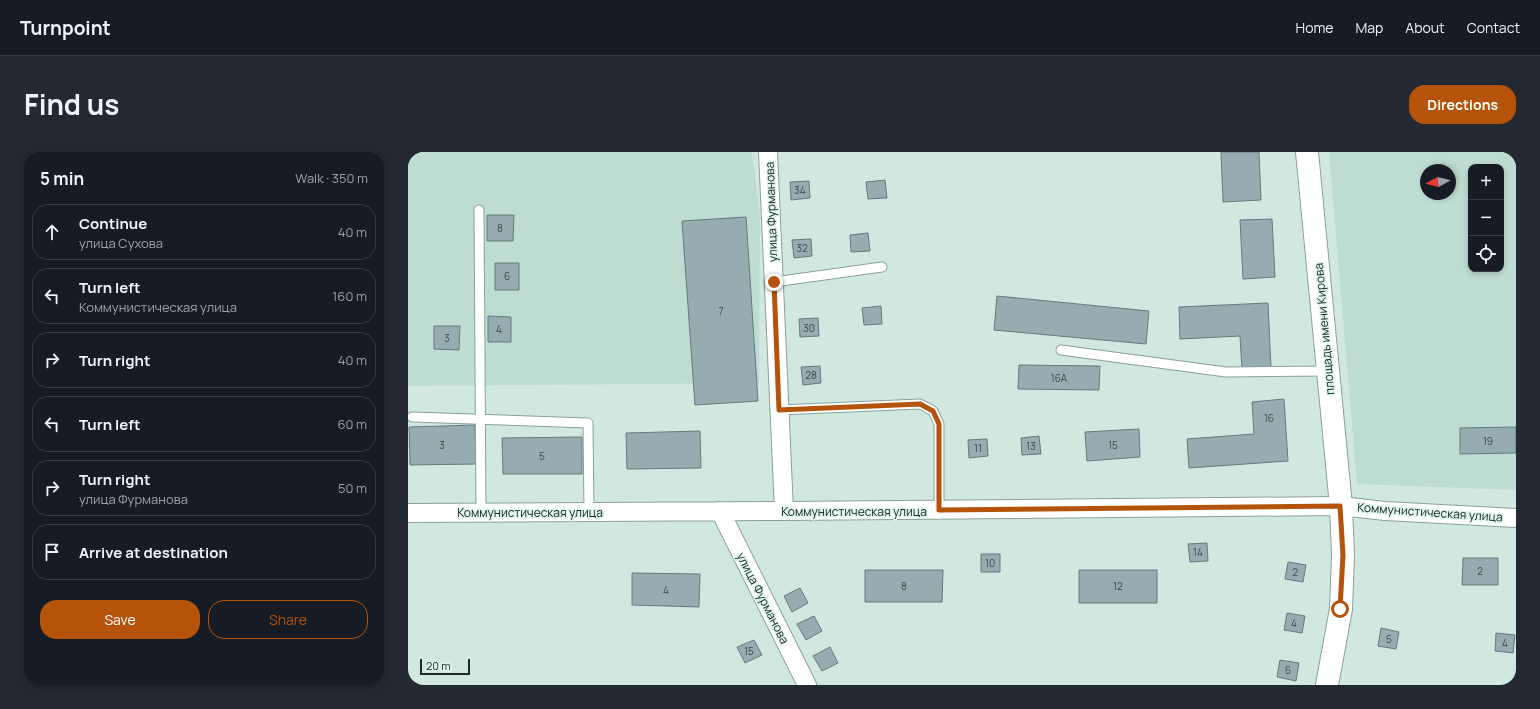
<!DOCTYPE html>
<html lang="en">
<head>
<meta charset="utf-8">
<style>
  body { margin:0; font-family:Manrope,sans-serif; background:#242831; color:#f1f3f6 }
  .controls { position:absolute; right:12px; top:12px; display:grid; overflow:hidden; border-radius:8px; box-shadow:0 2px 6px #0003 }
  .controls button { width:36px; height:36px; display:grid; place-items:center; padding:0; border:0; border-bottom:1px solid #363941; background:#171b24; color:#f1f3f6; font:20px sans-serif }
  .compass { position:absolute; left:1012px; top:12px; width:36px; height:36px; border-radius:50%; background:#171b24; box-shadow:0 2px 6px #0003; rotate:262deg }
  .scale { position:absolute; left:12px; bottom:10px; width:50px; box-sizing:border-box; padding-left:4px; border:2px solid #202926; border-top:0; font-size:11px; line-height:14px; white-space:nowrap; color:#202926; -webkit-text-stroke:3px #def5ed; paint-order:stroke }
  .stop { position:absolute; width:12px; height:12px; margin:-9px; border:3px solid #b45309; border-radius:50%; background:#fff }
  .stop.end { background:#b45309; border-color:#fff; box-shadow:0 1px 4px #0008 }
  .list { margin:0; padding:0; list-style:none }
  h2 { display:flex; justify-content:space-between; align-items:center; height:52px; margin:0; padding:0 16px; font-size:17px }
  h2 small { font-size:13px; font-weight:400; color:#9ea1a6 }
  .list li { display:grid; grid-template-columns:26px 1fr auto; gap:12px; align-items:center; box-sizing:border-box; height:56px; margin:0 8px 8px; padding:0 8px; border:1px solid #363941; border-radius:16px }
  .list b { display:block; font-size:15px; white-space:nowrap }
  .list p { margin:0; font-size:13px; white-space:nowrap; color:#9ea1a6 }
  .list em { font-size:13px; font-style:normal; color:#9ea1a6 }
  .actions { display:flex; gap:8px; padding:12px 16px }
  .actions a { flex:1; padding:9px 0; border:1px solid #b45309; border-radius:16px; text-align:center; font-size:14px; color:#b45309 }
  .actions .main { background:#b45309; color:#fff }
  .icon { flex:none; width:22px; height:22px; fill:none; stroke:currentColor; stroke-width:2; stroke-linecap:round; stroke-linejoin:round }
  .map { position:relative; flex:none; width:1108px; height:533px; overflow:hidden; border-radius:16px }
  header { display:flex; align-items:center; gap:24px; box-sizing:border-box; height:56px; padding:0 20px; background:#171b24; border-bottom:1px solid #363941 }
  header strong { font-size:19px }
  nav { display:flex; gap:22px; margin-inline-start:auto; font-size:14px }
  .intro { display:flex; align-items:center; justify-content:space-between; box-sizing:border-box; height:96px; padding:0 24px }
  h1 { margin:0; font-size:28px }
  .button { padding:10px 18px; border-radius:16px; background:#b45309; color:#fff; font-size:14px; font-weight:700 }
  main { display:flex; gap:24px; padding:0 24px }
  aside { flex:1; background:#171b24; border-radius:16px; box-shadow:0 2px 6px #0003 }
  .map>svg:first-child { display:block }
</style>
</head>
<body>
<header>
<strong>Turnpoint</strong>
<nav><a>Home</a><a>Map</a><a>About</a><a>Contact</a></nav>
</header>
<div class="intro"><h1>Find us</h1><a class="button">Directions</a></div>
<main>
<aside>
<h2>5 min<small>Walk · 350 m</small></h2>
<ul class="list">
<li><svg class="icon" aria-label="ahead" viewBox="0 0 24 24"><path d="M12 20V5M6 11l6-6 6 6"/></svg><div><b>Continue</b><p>улица Сухова</p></div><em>40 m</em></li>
<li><svg class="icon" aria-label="left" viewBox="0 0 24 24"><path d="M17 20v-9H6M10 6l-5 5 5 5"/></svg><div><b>Turn left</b><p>Коммунистическая улица</p></div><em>160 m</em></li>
<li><svg class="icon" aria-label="right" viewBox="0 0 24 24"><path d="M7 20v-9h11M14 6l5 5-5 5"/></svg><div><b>Turn right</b></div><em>40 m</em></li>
<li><svg class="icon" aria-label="left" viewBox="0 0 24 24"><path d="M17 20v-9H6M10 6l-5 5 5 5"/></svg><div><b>Turn left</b></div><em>60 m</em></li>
<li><svg class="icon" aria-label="right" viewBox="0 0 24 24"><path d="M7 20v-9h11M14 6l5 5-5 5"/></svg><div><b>Turn right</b><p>улица Фурманова</p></div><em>50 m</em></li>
<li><svg class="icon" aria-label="arrive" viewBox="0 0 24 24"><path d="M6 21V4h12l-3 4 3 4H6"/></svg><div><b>Arrive at destination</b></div></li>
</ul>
<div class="actions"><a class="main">Save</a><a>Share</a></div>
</aside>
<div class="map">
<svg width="1108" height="533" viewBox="0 0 1108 533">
  <rect width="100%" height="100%" fill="#d1e8e0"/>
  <!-- built -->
  <path fill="#beddd2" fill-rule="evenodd" d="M0 0H344L352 63 351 231 0 234Z
    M921 0H1108V338L949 332ZM1063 15H1093V117H1063ZM1018 18H1042V42H1018Z"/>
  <!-- building -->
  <path fill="#95acb0" stroke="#647a7d" d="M813 0H851L853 48 815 50Z
    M477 28 479 46 460 47 458 30Z
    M401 29 402 46 383 48 382 30Z
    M79 63H106L105 89H79Z
    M338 65 350 249 287 253 274 69Z
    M864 67 867 125 835 127 832 68Z
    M460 81 462 99 443 100 442 83Z
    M403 87 404 104 386 106 384 88Z
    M87 111H111V138H87Z
    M589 144 741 159 738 192 586 178Z
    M860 151 863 216 834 217 832 184 772 187 771 155Z
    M473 154 474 172 456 173 454 156Z
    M80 164 103 165V190H80Z
    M410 166 411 184 392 185 391 167Z
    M26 174H52L51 198 26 197Z
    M611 213 692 214 691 238 610 237Z
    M412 214 413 231 395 233 393 215Z
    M876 247 880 309 781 316 779 287 846 282 844 250Z
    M67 273 68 312 2 313 1 275Z
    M1108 275V301L1052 302V276Z
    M731 277 732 305 679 309 677 280Z
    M292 279 293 316 219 317 218 281Z
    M631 284 633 302 614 303 613 286Z
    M174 285V322H95L94 286Z
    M579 287 580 304 561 306 560 288Z
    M799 391 800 409 782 410 780 392Z
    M573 402H592V420H573Z
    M1055 406H1090V433H1054Z
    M880 410 898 413 895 430 877 427Z
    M457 418H535L534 450H457Z
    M671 418H749V451H671Z
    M224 421 292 422 291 455 224 453Z
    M392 436 400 451 384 460 376 444Z
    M879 461 897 464 894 481 876 478Z
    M406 464 414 479 398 488 389 472Z
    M973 476 991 480 988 497 970 494Z
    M1088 481 1107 483 1105 501 1087 499Z
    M346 488 354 503 337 511 329 495Z
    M422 495 430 511 414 519 405 504Z
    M872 508 891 511 888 529 869 525Z"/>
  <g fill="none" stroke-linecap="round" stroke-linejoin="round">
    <defs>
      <path id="lane" d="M71 58 73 360
        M366 130 474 115
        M653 198 818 220 920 219
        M371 258 512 252 525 259 531 272V358
        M4 265 180 271 181 360"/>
      <path id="street" d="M360 0 376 359
        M312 359 399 533
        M0 361 376 359 933 354 977 359 1108 366"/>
      <path id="secondary" d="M899 0 933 354 935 403 933 457 919 533"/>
    </defs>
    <!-- lane casing -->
    <use href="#lane" stroke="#8ba099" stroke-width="11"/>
    <!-- street casing -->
    <use href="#street" stroke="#8ba099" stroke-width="20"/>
    <!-- secondary casing -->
    <use href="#secondary" stroke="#8ba099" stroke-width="24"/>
    <!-- lane -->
    <use href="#lane" stroke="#fff" stroke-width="9"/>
    <!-- street -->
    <use href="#street" stroke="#fff" stroke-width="18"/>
    <!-- secondary -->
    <use href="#secondary" stroke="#fff" stroke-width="22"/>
  </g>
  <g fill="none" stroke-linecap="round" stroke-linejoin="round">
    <!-- route -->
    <path stroke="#b45309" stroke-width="5" d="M366 130 371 258 512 252 525 259 531 272V358L932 354 935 403 932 457"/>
  </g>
  <g text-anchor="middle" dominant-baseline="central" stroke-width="3" stroke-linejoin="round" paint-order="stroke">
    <!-- number labels -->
    <g font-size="10" fill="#3d4a48">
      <text x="392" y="38">34</text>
      <text x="92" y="76">8</text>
      <text x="394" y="96">32</text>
      <text x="99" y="124">6</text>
      <text x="313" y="159">7</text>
      <text x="401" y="176">30</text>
      <text x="91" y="177">4</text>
      <text x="39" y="186">3</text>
      <text x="403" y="223">28</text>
      <text x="651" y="226">16А</text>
      <text x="861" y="266">16</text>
      <text x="1080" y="289">19</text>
      <text x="34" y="293">3</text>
      <text x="705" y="293">15</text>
      <text x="623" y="294">13</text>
      <text x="570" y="296">11</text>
      <text x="134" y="304">5</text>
      <text x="790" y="400">14</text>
      <text x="582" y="411">10</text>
      <text x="1072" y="419">2</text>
      <text x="887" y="420">2</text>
      <text x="496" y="434">8</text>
      <text x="710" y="434">12</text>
      <text x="258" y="438">4</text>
      <text x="886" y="471">4</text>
      <text x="981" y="487">5</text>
      <text x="1097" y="491">4</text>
      <text x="341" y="499">15</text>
      <text x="880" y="518">6</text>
    </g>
    <!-- street labels -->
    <g font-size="12" fill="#202926" stroke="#def5ed">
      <text transform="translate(363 60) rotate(-92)">улица Фурманова</text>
      <text transform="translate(916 177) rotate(-95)">площадь имени Кирова</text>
      <text x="446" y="359">Коммунистическая улица</text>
      <text x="122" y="360">Коммунистическая улица</text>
      <text transform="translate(1022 360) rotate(4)">Коммунистическая улица</text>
      <text transform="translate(355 446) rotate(63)">улица Фурманова</text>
    </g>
  </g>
</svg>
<div class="controls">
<button>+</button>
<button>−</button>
<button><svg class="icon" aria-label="locate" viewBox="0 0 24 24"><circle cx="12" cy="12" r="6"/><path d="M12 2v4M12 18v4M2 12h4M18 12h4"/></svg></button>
</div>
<svg class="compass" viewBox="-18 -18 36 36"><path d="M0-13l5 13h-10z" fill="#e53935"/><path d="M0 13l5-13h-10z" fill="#9ea1a6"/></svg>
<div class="scale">20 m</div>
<div class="stop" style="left:932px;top:457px"></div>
<div class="stop end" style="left:366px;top:130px"></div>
</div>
</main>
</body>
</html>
